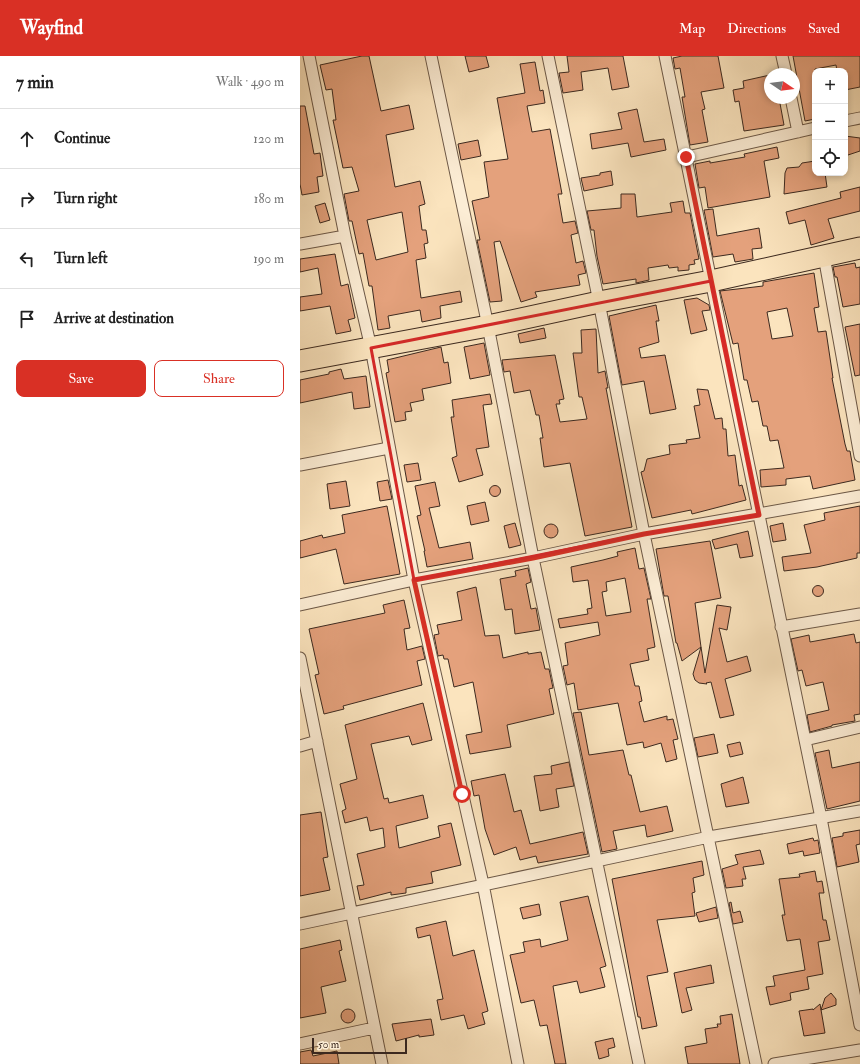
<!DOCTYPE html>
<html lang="en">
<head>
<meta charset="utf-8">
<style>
  body { margin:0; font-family:"IM FELL Double Pica",serif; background:#f2f2f2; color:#222 }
  .controls { position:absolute; right:12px; top:12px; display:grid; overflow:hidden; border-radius:8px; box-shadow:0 2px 6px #0003 }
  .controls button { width:36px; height:36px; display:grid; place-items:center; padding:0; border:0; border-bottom:1px solid #e0e0e0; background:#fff; color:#222; font:20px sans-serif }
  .compass { position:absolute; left:464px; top:12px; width:36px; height:36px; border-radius:50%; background:#fff; box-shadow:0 2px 6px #0003; rotate:103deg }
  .scale { position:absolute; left:12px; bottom:10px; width:95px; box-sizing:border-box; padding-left:4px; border:2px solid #3c291f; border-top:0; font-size:11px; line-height:14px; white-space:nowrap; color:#3c291f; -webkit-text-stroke:3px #fcedd5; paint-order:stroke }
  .stop { position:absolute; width:12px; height:12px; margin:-9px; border:3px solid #d93025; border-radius:50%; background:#fff }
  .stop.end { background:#d93025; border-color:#fff; box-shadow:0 1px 4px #0008 }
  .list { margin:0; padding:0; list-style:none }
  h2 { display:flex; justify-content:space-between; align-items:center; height:52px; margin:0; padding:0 16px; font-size:17px }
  h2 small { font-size:13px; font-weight:400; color:#767676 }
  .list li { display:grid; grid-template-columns:26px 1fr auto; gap:12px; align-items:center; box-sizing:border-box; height:60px; padding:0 16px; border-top:1px solid #e0e0e0 }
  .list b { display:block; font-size:15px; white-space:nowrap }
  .list em { font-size:13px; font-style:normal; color:#767676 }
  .actions { display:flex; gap:8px; padding:12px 16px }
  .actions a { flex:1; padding:9px 0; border:1px solid #d93025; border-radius:8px; text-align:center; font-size:14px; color:#d93025 }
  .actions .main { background:#d93025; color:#fff }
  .icon { flex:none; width:22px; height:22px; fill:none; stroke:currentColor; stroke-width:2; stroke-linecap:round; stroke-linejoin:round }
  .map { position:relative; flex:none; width:560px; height:1008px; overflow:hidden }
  header { display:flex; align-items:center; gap:24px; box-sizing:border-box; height:56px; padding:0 20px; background:#d93025; color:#fff }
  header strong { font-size:19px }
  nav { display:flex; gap:22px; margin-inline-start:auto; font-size:14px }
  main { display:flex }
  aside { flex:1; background:#fff }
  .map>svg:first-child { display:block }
</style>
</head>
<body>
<header>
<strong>Wayfind</strong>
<nav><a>Map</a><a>Directions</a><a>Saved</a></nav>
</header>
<main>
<aside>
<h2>7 min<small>Walk · 490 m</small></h2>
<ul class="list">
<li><svg class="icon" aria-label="ahead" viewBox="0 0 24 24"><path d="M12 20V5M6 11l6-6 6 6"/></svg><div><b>Continue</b></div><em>120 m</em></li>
<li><svg class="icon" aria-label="right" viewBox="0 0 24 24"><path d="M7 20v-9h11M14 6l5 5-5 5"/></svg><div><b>Turn right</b></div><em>180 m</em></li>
<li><svg class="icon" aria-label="left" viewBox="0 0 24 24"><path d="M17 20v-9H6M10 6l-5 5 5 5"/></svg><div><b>Turn left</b></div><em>190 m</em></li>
<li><svg class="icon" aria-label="arrive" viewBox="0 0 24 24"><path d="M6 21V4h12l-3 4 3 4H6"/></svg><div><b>Arrive at destination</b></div></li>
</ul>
<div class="actions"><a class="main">Save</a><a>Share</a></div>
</aside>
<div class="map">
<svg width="560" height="1008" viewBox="0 0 560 1008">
  <rect width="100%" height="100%" fill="#fbe4be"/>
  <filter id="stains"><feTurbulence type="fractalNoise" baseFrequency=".005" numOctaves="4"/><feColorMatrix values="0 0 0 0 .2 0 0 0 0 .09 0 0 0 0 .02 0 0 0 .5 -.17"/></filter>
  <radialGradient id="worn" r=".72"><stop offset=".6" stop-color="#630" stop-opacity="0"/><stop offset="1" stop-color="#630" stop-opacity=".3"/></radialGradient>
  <!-- building -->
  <path fill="#e4a17c" stroke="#3c291f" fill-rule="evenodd" d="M62 0H69L81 55 109 49 114 73 86 79 95 131 120 125 125 148 119 150 122 174H126L128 187 124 188 126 202 116 204 121 242 160 235 162 246 140 250 141 262 122 266 120 254 88 260 90 272 78 274 72 230H69L63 197 59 198 52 165H49L44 138 59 135 52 111 43 112 33 64H36L32 33 26 34 20 9ZM102 156 108 196 76 204 67 164Z
    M165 0H186L189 11 169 16Z
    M267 0H323L329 31 312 34 308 12 281 16 283 34 263 37 259 17 269 16Z
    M382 0H418L424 32 401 36 405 53 402 54 408 86 390 89 382 41H385L380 12 375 13 373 2Z
    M493 0H560V31L545 34V15H537L536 9 515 13V63L505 65Z
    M235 6 240 35 243 34 245 47 227 50 232 76 250 73 262 138H258L263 167 275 165 278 177 271 179 276 207 283 205 286 217 278 219 280 229 235 236 237 241 221 246 200 185 194 186 202 245 190 246 177 184H180L172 145 189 141 184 106 208 103 197 42 225 37 220 8Z
    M470 19V42H479L484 69 444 75 439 45 435 46 433 34 444 32 443 25Z
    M0 50H5L14 98 20 97 23 120 17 121 19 136 2 139 0 128Z
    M337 53 344 86 364 83 366 94 331 101 328 87 292 93 290 78 322 73 318 57Z
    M545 80 560 82V95L545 100Z
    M178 84 181 100 161 104 158 88Z
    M477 91 479 102 464 105 470 141 408 152 405 131 399 132 395 108 410 105V107L445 101 444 98Z
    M515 105V117H525L527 131 484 138 485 117 487 112 499 111 502 107Z
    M311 115 313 129 284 135 281 122 300 119V117Z
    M560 131V155L528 163 534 182 511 189 505 164 489 168 486 156 541 142 540 136Z
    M321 138H335L337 161 372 156 370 147 383 145 385 157H390L399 203 394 204 395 208 389 209V214L378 215V211L369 212 368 209 348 212 349 224 336 227V223L303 228 297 200 294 174H291L287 155 321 152Z
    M25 147 30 164 20 167 15 150Z
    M413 153 417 180 459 172 462 192 452 193 453 203 435 206 433 198 413 201 404 154Z
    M35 198 41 230 48 228 55 262 48 264 51 275 36 278 30 250 0 255V241L22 238 18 212 0 216V203Z
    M555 207 556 212 560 211V248L543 251 537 221H535L533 211Z
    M514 217 519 251 514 252 518 276 526 275 533 322H532L545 388 547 395H550L555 424 513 433 510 420 486 423V429L461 431 460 414 484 412 478 384 470 385 467 370H463L458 345 452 346 447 324H444L438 287 433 288 420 235 463 230V226ZM487 252 493 280 472 283 467 256Z
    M397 242 409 249 410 254 402 255 407 274 391 278 384 244Z
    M356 249 359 265H356L359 286 339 292 341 302 365 299 376 353 350 358 344 325 322 329 309 260Z
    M560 268V319L555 320 545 271Z
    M244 272 246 282 220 287 218 278Z
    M296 273 298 317 305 315 308 332H306L332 471 285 480 270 407 244 411 240 382H243L239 359H236L230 334 214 337 210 315 204 316 202 304 255 299 264 343 259 344 260 348H256L260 366 287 363 282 341H279L273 297H282L281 274Z
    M184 287 190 319 170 323 164 291Z
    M141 291 144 307 148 306 151 327 122 333 124 344 110 347 112 355 105 356 106 364 95 366 86 317 89 316 87 304Z
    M41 313 44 323 66 320 70 351 54 353 52 336 0 347V324L29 318V316Z
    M397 333 408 334 415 363 422 362 423 373H426L428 400 435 399 439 430 442 429 446 444 392 458 391 454 352 462 341 416 344 415 347 403 370 398 369 389 387 387 386 384 400 382 394 350 400 349Z
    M190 338 192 348 183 349 189 391 176 393 183 419 159 426 152 402 157 400 151 361H154L152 344Z
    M118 407 121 424 107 426 104 409Z
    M88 424 92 443 80 445 77 426Z
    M46 425 50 450 30 453 27 428Z
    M135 426 140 450 129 452 139 492 170 486 173 503 127 511 124 495H125L117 460 121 459 115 430Z
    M189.5 435a5.5 5.5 0 1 1 11 0a5.5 5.5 0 1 1-11 0Z
    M185 446 189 465 171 469 167 450Z
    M87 450 100 518 44 528 36 493 0 502V485L22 479 23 482 45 477 42 459Z
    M560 450V497H557V502L517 511 484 515 482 501 511 497 504 469 525 464 524 457Z
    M215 467 221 489 209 492 204 470Z
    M483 467 486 484 473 486 470 470Z
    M244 475a7 7 0 1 1 14 0a7 7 0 1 1-14 0Z
    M448 475 453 500 440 502 437 488 415 493 412 484Z
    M410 485 421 542 395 547 401 591 382 605 377 587H376L368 540H364L356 493Z
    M335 492 339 513 344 512 351 543H347L355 591 347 593 349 604 330 608 335 630H339L342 645 339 646 344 666 367 660V664L373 663 378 683 373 684 377 703 366 706 361 687 344 692 343 686 327 689 318 647 278 654 274 627 267 629 263 610 268 609 265 587 300 579 298 566 260 572 258 563 288 558 287 553 292 552 288 524 273 526 271 511 303 504 318 500 317 496ZM325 522 331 556 306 560 302 536 307 535 306 526Z
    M228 512 231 526 226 528 231 553 236 552 240 574 215 578 212 553 205 554 200 523 216 520 215 515Z
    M512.5 535a5.5 5.5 0 1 1 11 0a5.5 5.5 0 1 1-11 0Z
    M176 531 185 580 199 579 203 602 228 596V598L241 596 245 613H249L253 632 249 633 254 658 207 669 211 691 170 698 166 679 182 676 173 626 154 631 148 603H144L143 599 138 600 134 579 139 578 137 569 162 564 157 536Z
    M104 544 110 572 104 573 107 594 122 590 125 603 117 605 122 629 43 650 44 653 24 658 15 619 19 618 9 573 85 557 83 549Z
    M417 549 431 551 427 574 419 572 427 606 447 600 451 615 425 623 434 659 420 662 411 626 406 627 407 628 399 627 395 624 393 618 401 591 405 617Z
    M554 578 556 587 560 586V658L554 659 555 665 532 669V670L510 676 507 659 529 654 523 626 506 630 502 614 498 615 491 583 509 579 510 586Z
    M123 647 132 684 112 689 109 680 71 688 84 743 88 742 89 747 123 739 128 762 96 770 99 792 140 781 138 770 151 767 161 809 131 816 133 827 106 832V837L91 839V836L60 844 57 830 64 829 57 798 85 791 83 772 70 775 67 761 45 767 42 755 46 753 40 728 57 723 45 669Z
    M281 656 289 699 323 694 329 719H331L340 756 367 750 373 775 347 781 345 769 313 775 317 793 302 796 273 657Z
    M414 678 418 697 398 701 394 682Z
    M440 686 443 698 430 701 427 689Z
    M529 694 532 712 560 706V745L527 753 515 697Z
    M269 706 274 730 256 733 259 751 240 755 234 720 252 718 251 710Z
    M205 718 214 756 221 754 230 788 283 776 288 798 238 807 236 800 220 804 216 791 194 799 185 773 179 739 174 740 171 725Z
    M443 721 449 747 426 751 421 728Z
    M21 756 28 801 23 802 30 834 0 840V759Z
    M560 774V788L556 789 559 806 537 811 532 782 543 780V777Z
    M513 782 514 785 518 784 520 797 504 800 503 795 489 798 487 788Z
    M460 794 464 808 443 811 446 823H442L443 830 426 832 422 813 438 808 435 799Z
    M402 805 404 819 393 822 395 836 392 837 395 860 357 864 368 916 347 920 357 970 342 973 340 961H338L312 823Z
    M515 815 517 826 522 825 524 837H519L523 864H526L530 884 518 886 523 918 507 921 509 933 490 937 491 944 470 949 466 931 475 930 473 920 505 914 500 883 487 885 482 859H485L479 823 500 821 499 818Z
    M288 840 306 910 300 912 305 931 280 937 277 925 253 930 266 1008H255L247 969 240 970 234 944 221 947 210 899 225 896 223 886 240 883 241 891 268 884 260 846Z
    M431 846 433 857 440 855 443 866 433 868 429 847Z
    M239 848 241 859 223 863 220 852Z
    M416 851 418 862 399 866 396 857Z
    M146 865 153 900 174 894 188 955 182 957 185 968 168 973 164 959 141 964 137 944 143 943 130 879 118 882 116 872Z
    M40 884 42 894 39 895 46 925 21 931 26 957 0 962V893Z
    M411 909 414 927 386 932 392 954 382 957 374 917Z
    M531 937 536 943V949L521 954 525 942Z
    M520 948 525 977 504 980 499 955 513 953V954Z
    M41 960a7 7 0 1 1 14 0a7 7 0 1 1-14 0Z
    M432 958 440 1008H388L385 991 407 987 405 973 418 971 417 968H421L420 960Z
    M131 963 134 979 119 981V979L96 985 92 968Z
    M313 982 315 991 308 993 309 1000 299 1003 295 986Z
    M11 994 13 1000 37 995 39 1008H0V996Z"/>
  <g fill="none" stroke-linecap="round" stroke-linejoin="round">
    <defs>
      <path id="street" d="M9 0 45 180 71 292 114 524 183 828 218 1008
        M131 0 188 270 233 502 339 1008
        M248 0 299 246 344 478 456 1008
        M365 0 521 762 560 969
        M482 0 486 18
        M491 42 498 76
        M545 65 560 62
        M387 101 515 72
        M0 188 45 180
        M524 200 560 400
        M0 409 89 392
        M0 549 114 524 233 502 344 478 560 440
        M481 571 560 558
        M0 602 82 1008
        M505 684 560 671
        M0 690 17 685
        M0 868 409 781 560 755
        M0 988 74 972
        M474 1008 560 994"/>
      <path id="highway" d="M0 305 188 270 299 246 411 225 560 192"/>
    </defs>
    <!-- street casing -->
    <use href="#street" stroke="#6c5847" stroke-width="13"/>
    <!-- highway casing -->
    <use href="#highway" stroke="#3c291f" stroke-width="23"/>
    <!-- street -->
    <use href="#street" stroke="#fcedd5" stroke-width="11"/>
    <!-- highway -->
    <use href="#highway" stroke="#fbe4be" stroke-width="21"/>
  </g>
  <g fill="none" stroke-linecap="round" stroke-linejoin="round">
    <!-- route -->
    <path stroke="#d93025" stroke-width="5" d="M162 738 114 524 233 502 344 478 459 459 386 101"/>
  </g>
  <!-- marked area -->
  <path fill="none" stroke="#d62828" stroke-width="3" stroke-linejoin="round" d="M411 225 459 459 344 478 114 524 71 292Z"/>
  <rect width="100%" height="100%" filter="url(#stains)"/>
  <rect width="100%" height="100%" fill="url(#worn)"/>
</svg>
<div class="controls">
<button>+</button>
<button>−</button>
<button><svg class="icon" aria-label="locate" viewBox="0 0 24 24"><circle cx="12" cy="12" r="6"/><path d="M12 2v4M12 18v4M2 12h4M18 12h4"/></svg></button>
</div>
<svg class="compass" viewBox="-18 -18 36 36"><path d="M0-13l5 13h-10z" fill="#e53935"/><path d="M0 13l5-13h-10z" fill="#767676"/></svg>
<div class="scale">50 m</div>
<div class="stop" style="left:162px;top:738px"></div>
<div class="stop end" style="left:386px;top:101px"></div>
</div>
</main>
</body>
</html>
